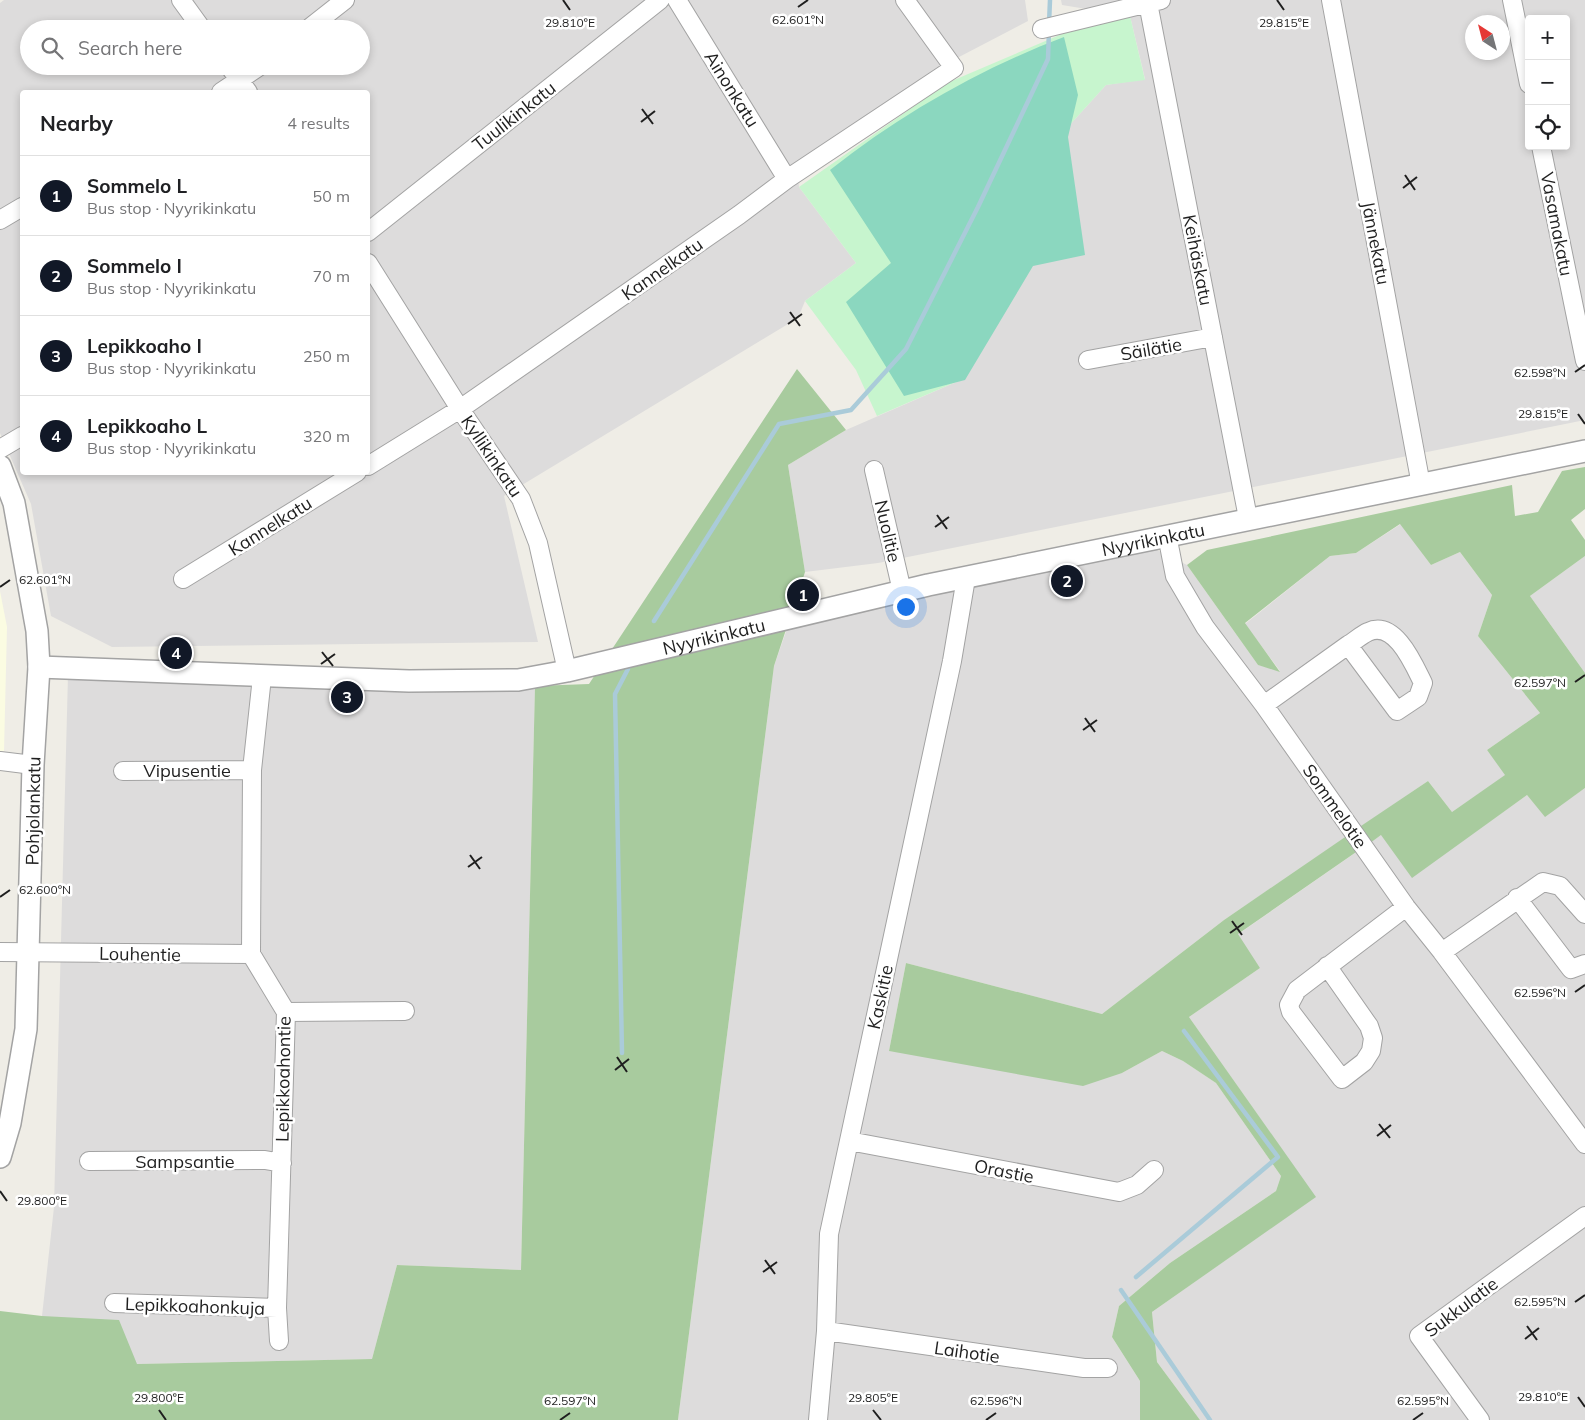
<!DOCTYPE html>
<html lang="en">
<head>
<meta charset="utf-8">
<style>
  body { margin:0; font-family:Mulish,sans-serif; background:#f6f6f6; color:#202124 }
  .controls { position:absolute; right:15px; top:15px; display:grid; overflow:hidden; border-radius:5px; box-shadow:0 2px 8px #0003 }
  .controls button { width:45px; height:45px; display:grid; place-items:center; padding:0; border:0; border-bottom:1px solid #e0e0e0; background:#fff; color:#202124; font:25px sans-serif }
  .compass { position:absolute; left:1465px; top:15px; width:45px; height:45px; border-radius:50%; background:#fff; box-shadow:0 2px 8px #0003; rotate:324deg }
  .you { position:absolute; left:905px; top:606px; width:18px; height:18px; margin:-12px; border:4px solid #fff; border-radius:50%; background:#1a73e8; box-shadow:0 0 0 8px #1a73e833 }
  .badge { display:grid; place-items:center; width:32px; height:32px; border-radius:50%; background:#111827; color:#fff; font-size:16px; font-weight:700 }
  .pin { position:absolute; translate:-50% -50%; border:2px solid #fff; box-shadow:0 1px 5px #0006 }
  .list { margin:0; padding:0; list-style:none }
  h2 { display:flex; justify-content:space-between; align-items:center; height:65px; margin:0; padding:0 20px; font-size:21px }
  h2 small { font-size:16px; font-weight:400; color:#757577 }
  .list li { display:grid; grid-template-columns:32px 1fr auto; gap:15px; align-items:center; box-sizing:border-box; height:80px; padding:0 20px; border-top:1px solid #e0e0e0 }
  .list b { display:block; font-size:19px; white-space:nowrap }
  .list p { margin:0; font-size:16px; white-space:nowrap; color:#757577 }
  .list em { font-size:16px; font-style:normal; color:#757577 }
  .icon { flex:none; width:28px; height:28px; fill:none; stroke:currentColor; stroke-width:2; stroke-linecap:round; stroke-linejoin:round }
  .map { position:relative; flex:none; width:1585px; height:1420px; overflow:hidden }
  .search { position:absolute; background:#fff; box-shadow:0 2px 8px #0003; left:20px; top:20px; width:350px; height:55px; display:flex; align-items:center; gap:12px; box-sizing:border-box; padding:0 18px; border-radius:28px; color:#757577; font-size:19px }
  .panel { position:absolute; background:#fff; box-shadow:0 2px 8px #0003; left:20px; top:90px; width:350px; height:385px; border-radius:5px }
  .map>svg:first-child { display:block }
</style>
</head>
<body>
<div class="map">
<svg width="1585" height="1420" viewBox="0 0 1585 1420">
  <rect width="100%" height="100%" fill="#efede6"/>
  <!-- residential -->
  <path fill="#dddcdc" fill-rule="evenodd" d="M4 0H1025L1028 21 936 69 796 162 799 187 856 263 805 301 798 318 504 496 538 642 112 647 51 616 31 504 0 433V3ZM29 29H361V66H29ZM22 92H368V472H22Z
    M1061 0H1585V420L878 563 805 572 788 465 846 430 963 379 1057 139 1106 85 1145 79 1130 16 1062 5ZM1529 19H1566V146H1529ZM1472 22H1502V52H1472Z
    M1401 524 1431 565 1460 552 1492 595 1478 636 1540 713 1487 750 1506 775 1452 812 1428 781 1224 920 1102 1014 906 963 889 1051 1122 1073 1162 1051 1183 1061 1216 1083 1281 1176 1276 1191 1170 1263 1119 1306 1112 1337 1140 1381V1420H678L774 666 788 626 1153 548 1187 565 1258 665 1280 671 1245 624 1330 556 1356 553Z
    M1585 556V673L1530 596Z
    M68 675 535 686 521 1270 397 1265 372 1359 137 1364 42 1316 54 1207Z
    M1585 788V1420H1200L1157 1362 1152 1312 1315 1197 1189 1017 1260 968 1237 935 1381 835 1458 844 1527 795 1545 816Z"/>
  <!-- education -->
  <path fill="#fbfce2" d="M0 591 7 627 4 751H0Z"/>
  <!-- forest -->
  <path fill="#a8cb9e" d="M797 369 846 430 788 465 805 572 774 666 678 1420H0V1311L42 1316 119 1320 137 1364 372 1359 397 1265 521 1270 535 686 589 684Z
    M1585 467V509L1571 520 1585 540V556L1530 596 1585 673V788L1545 817 1527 795 1412 878 1381 835 1366 846 1355 830 1428 781 1452 812 1505 775 1487 750 1540 713 1478 636 1492 595 1460 552 1431 565 1400 524 1356 553 1330 556 1245 623 1280 672 1258 665 1187 565 1207 550 1512 485 1515 516 1538 512 1562 471Z
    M1351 833 1362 848 1238 934 1260 968 1189 1017 1316 1197 1152 1312 1157 1362 1200 1420H1140V1381L1112 1337 1119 1306 1170 1263 1276 1191 1281 1176 1216 1083 1183 1061 1162 1051 1122 1073 1083 1086 889 1051 906 963 1102 1014 1224 920Z"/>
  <!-- park -->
  <path fill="#c7f5ce" d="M1130 16 1145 80 1106 85 1057 139 1031 263 963 379 877 416 856 370 805 301 856 263 799 187 947 83 1083 25Z"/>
  <!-- pitch -->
  <path fill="#8bd7bf" d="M1064 37 1078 95 1068 137 1085 255 1033 266 965 380 904 396 846 302 891 263 830 170C901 114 980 69 1064 37Z"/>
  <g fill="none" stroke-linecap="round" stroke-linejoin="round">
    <!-- stream -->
    <path stroke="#aacbd9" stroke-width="4.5" d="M1049 24 1050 0
      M654 621 779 424 851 410 906 349 978 207 1048 59 1049 31
      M622 1053 615 694 628 669
      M1136 1277 1278 1157 1184 1031
      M1121 1290 1210 1420"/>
    <defs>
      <path id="minor" d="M181 0 202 29
        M677 0 787 179
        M1331 0 1421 485
        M1512 0 1529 84
        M1148 3 1248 518
        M308 29 345 0
        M1042 29 1161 0
        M229 66 248 92
        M221 92 260 66
        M1541 146 1585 361
        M0 220 22 207
        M368 232 660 0
        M368 263 460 409 521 499 538 543 567 671
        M1088 360 1213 337
        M0 449 22 436
        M368 466 460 409 739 215 787 179 954 68 905 0
        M874 470 902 591
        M1167 535 1175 576 1205 627 1264 705 1406 907 1442 952 1585 1144
        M183 579 357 472
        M262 677 252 770 251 954 286 1012 277 1308 279 1341
        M1264 705 1348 645 1397 711 1418 697 1423 683C1414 665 1395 619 1368 632 1361 635 1355 641 1348 645
        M0 761 33 765
        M123 771 252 770
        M1517 898 1571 969 1585 964
        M0 952 251 954
        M1442 952 1543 882 1560 886 1585 914
        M1327 966 1369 1026 1373 1038 1371 1051 1364 1062 1342 1079 1291 1012 1289 1005 1297 990 1406 907
        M286 1012 405 1011
        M849 1141 1119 1192 1137 1185 1154 1170
        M89 1161 265 1160 282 1163
        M114 1303 277 1308
        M826 1331 1084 1368H1108
        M818 1420 826 1331 829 1234 952 661 966 578
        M1480 1420 1419 1336 1585 1216"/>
      <g id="tertiary">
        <path d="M0 466 14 503 37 631 39 667 33 765 26 1029 10 1123 0 1157"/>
        <path id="s1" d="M39 667 409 681 518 680 567 671 928 585 1585 451"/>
      </g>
    </defs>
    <!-- minor casing -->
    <use href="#minor" stroke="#a3a3a3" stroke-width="20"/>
    <!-- tertiary casing -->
    <use href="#tertiary" stroke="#a3a3a3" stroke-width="24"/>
    <!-- minor -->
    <use href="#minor" stroke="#fff" stroke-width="18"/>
    <!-- tertiary -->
    <use href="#tertiary" stroke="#fff" stroke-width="21"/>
  </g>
  <!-- ticks -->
  <path fill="none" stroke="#1f1f1f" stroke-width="2" d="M563 0 570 10M1277 0 1284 10M798 7 808 0M642 109 653 124M641 122 655 111M1405 175 1415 190M1403 188 1417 177M790 312 800 326M788 324 802 314M1575 372 1585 365M1578 414 1585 424M937 515 947 529M935 527 949 517M0 587 10 580M322 652 333 666M321 664 335 654M1575 682 1585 675M1085 718 1095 732M1083 730 1097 720M470 855 480 869M468 867 482 857M0 897 10 890M1232 921 1242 935M1230 933 1244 923M1575 992 1585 985M617 1057 627 1072M615 1070 629 1059M1379 1124 1390 1138M1377 1136 1391 1125M0 1191 7 1201M765 1260 775 1274M763 1272 777 1262M1575 1302 1585 1295M1527 1326 1537 1340M1525 1339 1539 1328M1578 1397 1585 1407M159 1410 166 1420M873 1410 881 1420M560 1420 570 1413M986 1420 996 1413M1413 1420 1423 1413"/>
  <g text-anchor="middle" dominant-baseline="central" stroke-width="5" stroke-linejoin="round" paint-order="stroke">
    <!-- street labels -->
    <g font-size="18" fill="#1f1f1f" stroke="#fff">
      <text transform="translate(732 89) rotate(58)">Ainonkatu</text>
      <text transform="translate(514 116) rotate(-38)">Tuulikinkatu</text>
      <text transform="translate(1557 224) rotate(79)">Vasamakatu</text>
      <text transform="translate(1376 243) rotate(79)">Jännekatu</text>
      <text transform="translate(1198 260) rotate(79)">Keihäskatu</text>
      <text transform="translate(662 269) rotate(-35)">Kannelkatu</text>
      <text transform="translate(1151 349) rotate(-10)">Säilätie</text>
      <text transform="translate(492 456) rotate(56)">Kyllikinkatu</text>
      <text transform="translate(270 526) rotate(-32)">Kannelkatu</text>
      <text transform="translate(888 531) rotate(77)">Nuolitie</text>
      <text stroke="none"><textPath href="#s1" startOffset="1130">Nyyrikinkatu</textPath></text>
      <text stroke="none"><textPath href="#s1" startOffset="680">Nyyrikinkatu</textPath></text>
      <text x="187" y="770">Vipusentie</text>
      <text transform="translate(1335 806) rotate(55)">Sommelotie</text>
      <text transform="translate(33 811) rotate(-89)">Pohjolankatu</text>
      <text transform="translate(140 954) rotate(1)">Louhentie</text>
      <text transform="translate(880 997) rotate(-78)">Kaskitie</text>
      <text transform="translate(283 1079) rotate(-89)">Lepikkoahontie</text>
      <text x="185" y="1161">Sampsantie</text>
      <text transform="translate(1004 1171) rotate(11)">Orastie</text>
      <text transform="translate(195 1306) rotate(2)">Lepikkoahonkuja</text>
      <text transform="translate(1461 1307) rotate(-37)">Sukkulatie</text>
      <text transform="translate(967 1352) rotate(8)">Laihotie</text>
    </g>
  </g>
  <g font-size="12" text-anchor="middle" fill="#1f1f1f" stroke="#fff" stroke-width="5" stroke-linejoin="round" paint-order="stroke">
    <text x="798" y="24">62.601°N</text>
    <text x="570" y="27">29.810°E</text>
    <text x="1284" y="27">29.815°E</text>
    <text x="1540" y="377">62.598°N</text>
    <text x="1543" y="418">29.815°E</text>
    <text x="45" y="584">62.601°N</text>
    <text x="1540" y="687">62.597°N</text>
    <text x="45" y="894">62.600°N</text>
    <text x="1540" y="997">62.596°N</text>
    <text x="42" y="1205">29.800°E</text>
    <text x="1540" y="1306">62.595°N</text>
    <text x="1543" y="1401">29.810°E</text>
    <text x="159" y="1402">29.800°E</text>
    <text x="873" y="1402">29.805°E</text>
    <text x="570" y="1405">62.597°N</text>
    <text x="996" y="1405">62.596°N</text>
    <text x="1423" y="1405">62.595°N</text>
  </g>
</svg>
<div class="controls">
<button>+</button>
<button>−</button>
<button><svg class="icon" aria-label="locate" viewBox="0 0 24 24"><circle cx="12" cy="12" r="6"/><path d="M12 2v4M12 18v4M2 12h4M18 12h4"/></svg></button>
</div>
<svg class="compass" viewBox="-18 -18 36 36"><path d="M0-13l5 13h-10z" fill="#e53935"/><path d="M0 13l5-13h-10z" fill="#757577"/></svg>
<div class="you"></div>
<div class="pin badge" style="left:803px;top:595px">1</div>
<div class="pin badge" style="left:1067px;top:581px">2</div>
<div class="pin badge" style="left:347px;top:697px">3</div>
<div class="pin badge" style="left:176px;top:653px">4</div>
<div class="search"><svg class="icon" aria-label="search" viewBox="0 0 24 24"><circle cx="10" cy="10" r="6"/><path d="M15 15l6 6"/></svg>Search here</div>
<section class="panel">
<h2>Nearby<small>4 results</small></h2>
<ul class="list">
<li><span class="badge">1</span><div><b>Sommelo L</b><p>Bus stop · Nyyrikinkatu</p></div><em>50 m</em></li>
<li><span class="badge">2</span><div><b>Sommelo I</b><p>Bus stop · Nyyrikinkatu</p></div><em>70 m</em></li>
<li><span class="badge">3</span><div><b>Lepikkoaho I</b><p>Bus stop · Nyyrikinkatu</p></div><em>250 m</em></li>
<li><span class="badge">4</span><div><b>Lepikkoaho L</b><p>Bus stop · Nyyrikinkatu</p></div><em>320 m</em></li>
</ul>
</section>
</div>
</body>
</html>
